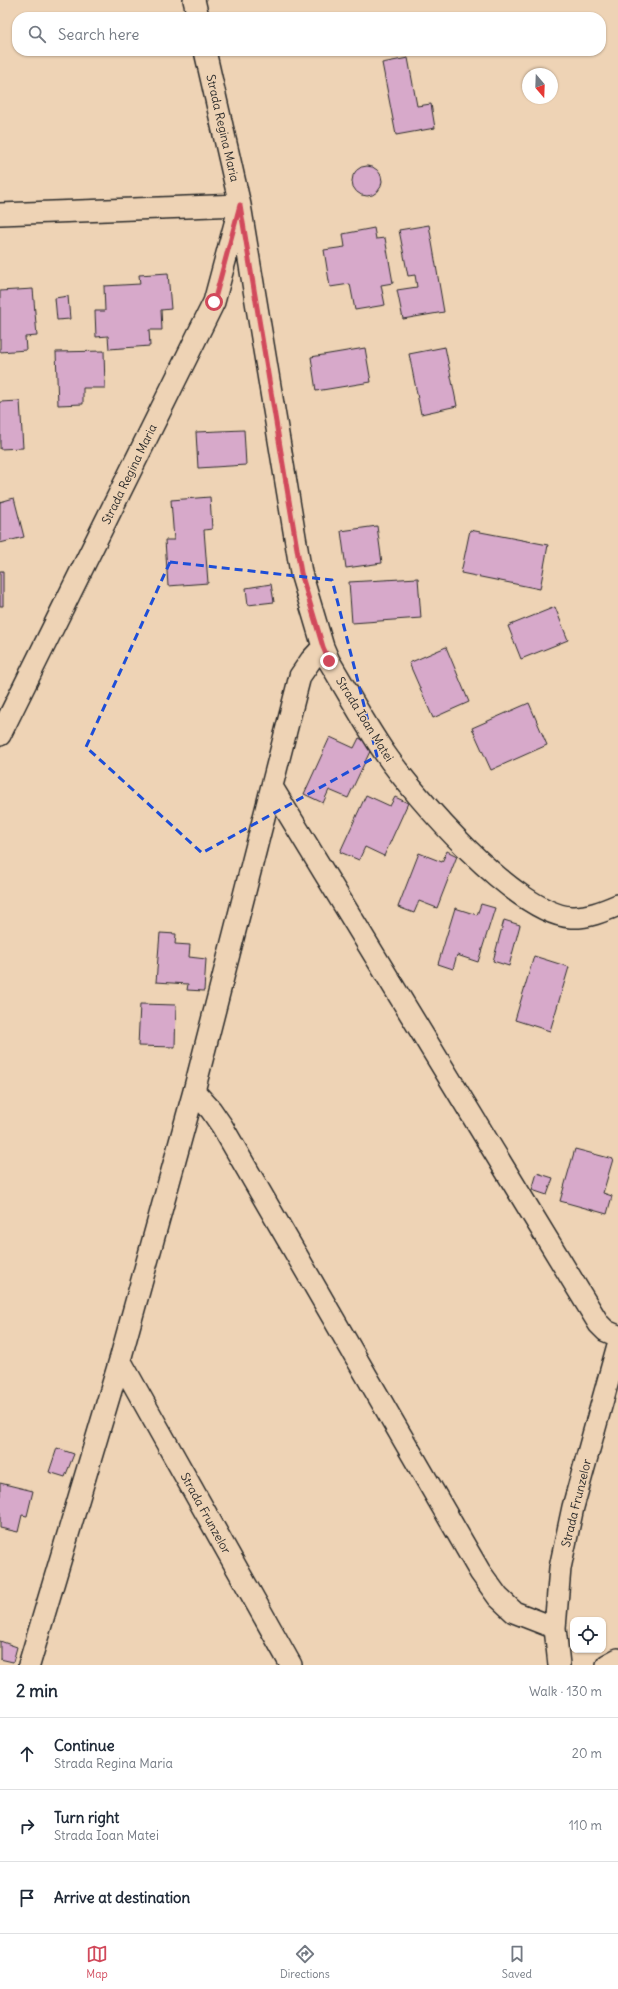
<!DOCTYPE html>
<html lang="en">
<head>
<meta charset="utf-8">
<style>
  body { margin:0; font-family:Delius,sans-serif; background:#f2f2f3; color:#1f2937 }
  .controls { position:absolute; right:12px; bottom:12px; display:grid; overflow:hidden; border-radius:8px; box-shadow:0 1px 3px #0004 }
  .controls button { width:36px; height:36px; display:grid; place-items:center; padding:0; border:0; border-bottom:1px solid #e0e1e3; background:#fff; color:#1f2937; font:20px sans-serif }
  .compass { position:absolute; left:522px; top:68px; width:36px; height:36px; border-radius:50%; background:#fff; box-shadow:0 1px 3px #0004; rotate:161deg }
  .stop { position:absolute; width:12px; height:12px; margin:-9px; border:3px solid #d1495b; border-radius:50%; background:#fff }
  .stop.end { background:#d1495b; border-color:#fff; box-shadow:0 1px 4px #0008 }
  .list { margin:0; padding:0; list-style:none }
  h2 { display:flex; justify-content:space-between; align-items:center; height:52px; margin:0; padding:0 16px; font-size:17px }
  h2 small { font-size:13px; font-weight:400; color:#747a83 }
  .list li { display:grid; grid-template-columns:26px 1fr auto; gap:12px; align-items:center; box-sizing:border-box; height:72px; padding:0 16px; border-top:1px solid #e0e1e3 }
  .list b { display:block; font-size:15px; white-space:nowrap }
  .list p { margin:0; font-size:13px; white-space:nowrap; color:#747a83 }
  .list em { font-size:13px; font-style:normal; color:#747a83 }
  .icon { flex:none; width:22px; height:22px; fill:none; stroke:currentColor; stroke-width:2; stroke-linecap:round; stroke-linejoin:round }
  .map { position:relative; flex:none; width:618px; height:1665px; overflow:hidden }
  .search { position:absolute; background:#fff; box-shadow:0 1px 3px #0004; left:12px; right:12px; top:12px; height:44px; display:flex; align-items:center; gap:10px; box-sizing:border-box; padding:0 14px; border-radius:16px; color:#747a83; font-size:15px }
  .sheet { height:268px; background:#fff }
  nav { display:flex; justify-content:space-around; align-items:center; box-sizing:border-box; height:56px; border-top:1px solid #e0e1e3; background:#fff; font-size:11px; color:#747a83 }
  nav a { display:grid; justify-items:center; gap:2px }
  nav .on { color:#d1495b }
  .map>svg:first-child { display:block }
</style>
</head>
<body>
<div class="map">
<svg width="618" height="1665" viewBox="0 0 618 1665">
  <rect width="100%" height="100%" fill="#eed3b5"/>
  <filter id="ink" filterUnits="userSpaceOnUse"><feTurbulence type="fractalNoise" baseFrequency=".025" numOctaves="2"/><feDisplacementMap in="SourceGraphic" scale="8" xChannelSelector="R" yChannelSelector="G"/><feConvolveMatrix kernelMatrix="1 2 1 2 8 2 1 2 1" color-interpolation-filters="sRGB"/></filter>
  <g filter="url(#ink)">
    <!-- building -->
    <path fill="#d7a9ca" stroke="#2b2b2b" d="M408 58 417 106 431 104 435 128 396 135 382 63Z
      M352 181a15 15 0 1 1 30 0a15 15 0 1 1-30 0Z
      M429 225 444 312 403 319 397 290 417 287 415 275 408 276 399 230Z
      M374 228 376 239 385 238 393 283 381 285 385 305 355 310 350 284 330 287 324 250 345 247 343 234Z
      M168 273 171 309 161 310 162 330H149L150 346 109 349 108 336 96 337 95 311H105L104 286 140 284 139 275Z
      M33 289 37 336 25 337 26 350 0 352V291Z
      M68 296 70 319 57 320 55 298Z
      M445 347 457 406 421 414 409 354Z
      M365 348 371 382 316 391 311 357Z
      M104 351 105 388H83V404L58 405 56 352Z
      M20 401 23 448 0 449V402Z
      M244 430 246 465 198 468 196 432Z
      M210 497 212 529 204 530 208 583 168 586 165 540H174L171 500Z
      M14 498 24 537 0 543V502Z
      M377 526 382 563 346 568 341 531Z
      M470 530 548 545 540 589 461 573Z
      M0 571H3V606H0Z
      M418 578 421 618 352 623 349 582Z
      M271 584 274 602 248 605 246 588Z
      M555 607 568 640 521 659 508 626Z
      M446 647 469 702 433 718 409 663Z
      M529 703 547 745 491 770 472 728Z
      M330 737 354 748 359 738 373 745 348 798 329 790 323 803 304 794Z
      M366 795 390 806 395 797 408 803 384 856 365 847 359 860 340 852Z
      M447 851 457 856 437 908 419 901 414 913 398 907 419 853 442 862Z
      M481 904 495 908 478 962 457 955 453 969 438 964 455 908 477 915Z
      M504 920 520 925 509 966 493 961Z
      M160 933 176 934 175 944 190 945 189 957 206 959 204 991 187 990 188 984 156 982Z
      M534 956 569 967 550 1031 515 1020Z
      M140 1004 176 1005 175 1047 138 1046Z
      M575 1149 613 1159 603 1193 612 1196 607 1214 560 1201Z
      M537 1173 553 1178 547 1195 532 1190Z
      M57 1448 74 1454 65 1477 49 1472Z
      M0 1483 33 1491 27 1516 22 1515 18 1532 0 1528Z
      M0 1641 17 1647 13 1662 0 1659Z"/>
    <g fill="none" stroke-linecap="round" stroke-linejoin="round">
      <defs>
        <path id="street" d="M194 0 198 17
          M0 214 240 205 301 573 323 647 329 661C347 691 364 723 384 752 415 797 516 914 571 917 587 918 604 911 618 905
          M0 735 214 302 240 205 205 51
          M272 787 599 1324 606 1331 618 1336
          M194 1091 211 1110 222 1126 480 1572 498 1597 514 1612 555 1628
          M120 1360 291 1665
          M29 1665 120 1360 194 1091 300 676 311 660 323 647
          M559 1665 555 1628 560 1568 573 1507 618 1345
          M607 1665 618 1659"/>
      </defs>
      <!-- street casing -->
      <use href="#street" stroke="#2b2b2b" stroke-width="24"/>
      <!-- street -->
      <use href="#street" stroke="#eed3b5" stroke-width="21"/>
    </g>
  </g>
  <g fill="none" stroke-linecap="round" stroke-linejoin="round" filter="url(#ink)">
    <!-- route -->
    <path stroke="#d1495b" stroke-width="5" d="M214 302 240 205 301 573 323 647 329 661"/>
  </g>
  <!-- marked area -->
  <path fill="none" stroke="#1d4ed8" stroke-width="3" stroke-dasharray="8 5" stroke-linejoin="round" d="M170 562 332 580 377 756 202 853 86 747Z"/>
  <g text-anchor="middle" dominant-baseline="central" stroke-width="3" stroke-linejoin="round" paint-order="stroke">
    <!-- street labels -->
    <g font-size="12" fill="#2b2b2b" stroke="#eed3b5">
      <text transform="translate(223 128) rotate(77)">Strada Regina Maria</text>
      <text transform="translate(129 474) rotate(-64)">Strada Regina Maria</text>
      <text transform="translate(365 719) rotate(58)">Strada Ioan Matei</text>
      <text transform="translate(576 1503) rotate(-76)">Strada Frunzelor</text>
      <text transform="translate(206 1513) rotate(61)">Strada Frunzelor</text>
    </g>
  </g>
</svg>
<div class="controls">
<button><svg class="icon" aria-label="locate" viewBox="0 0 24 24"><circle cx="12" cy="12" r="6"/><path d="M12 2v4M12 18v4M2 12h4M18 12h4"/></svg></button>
</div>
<svg class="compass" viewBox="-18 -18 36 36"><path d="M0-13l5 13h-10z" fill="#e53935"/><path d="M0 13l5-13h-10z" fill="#747a83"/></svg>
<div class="stop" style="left:214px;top:302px"></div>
<div class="stop end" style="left:329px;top:661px"></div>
<div class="search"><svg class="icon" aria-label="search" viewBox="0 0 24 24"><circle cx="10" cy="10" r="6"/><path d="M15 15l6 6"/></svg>Search here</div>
</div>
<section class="sheet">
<h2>2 min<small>Walk · 130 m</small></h2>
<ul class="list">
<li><svg class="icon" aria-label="ahead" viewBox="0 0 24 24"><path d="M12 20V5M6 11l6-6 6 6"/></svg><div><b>Continue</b><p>Strada Regina Maria</p></div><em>20 m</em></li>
<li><svg class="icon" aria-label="right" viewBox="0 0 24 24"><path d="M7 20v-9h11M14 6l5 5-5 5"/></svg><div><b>Turn right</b><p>Strada Ioan Matei</p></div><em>110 m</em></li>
<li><svg class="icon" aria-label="arrive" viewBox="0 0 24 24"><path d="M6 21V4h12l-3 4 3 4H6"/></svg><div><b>Arrive at destination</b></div></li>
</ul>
</section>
<nav>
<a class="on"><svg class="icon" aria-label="map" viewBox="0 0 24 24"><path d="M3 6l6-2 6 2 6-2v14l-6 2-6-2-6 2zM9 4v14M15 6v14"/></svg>Map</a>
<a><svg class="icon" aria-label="directions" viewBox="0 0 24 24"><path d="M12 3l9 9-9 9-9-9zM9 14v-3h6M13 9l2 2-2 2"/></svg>Directions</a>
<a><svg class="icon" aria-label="saved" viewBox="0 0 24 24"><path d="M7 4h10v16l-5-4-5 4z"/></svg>Saved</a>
</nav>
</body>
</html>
